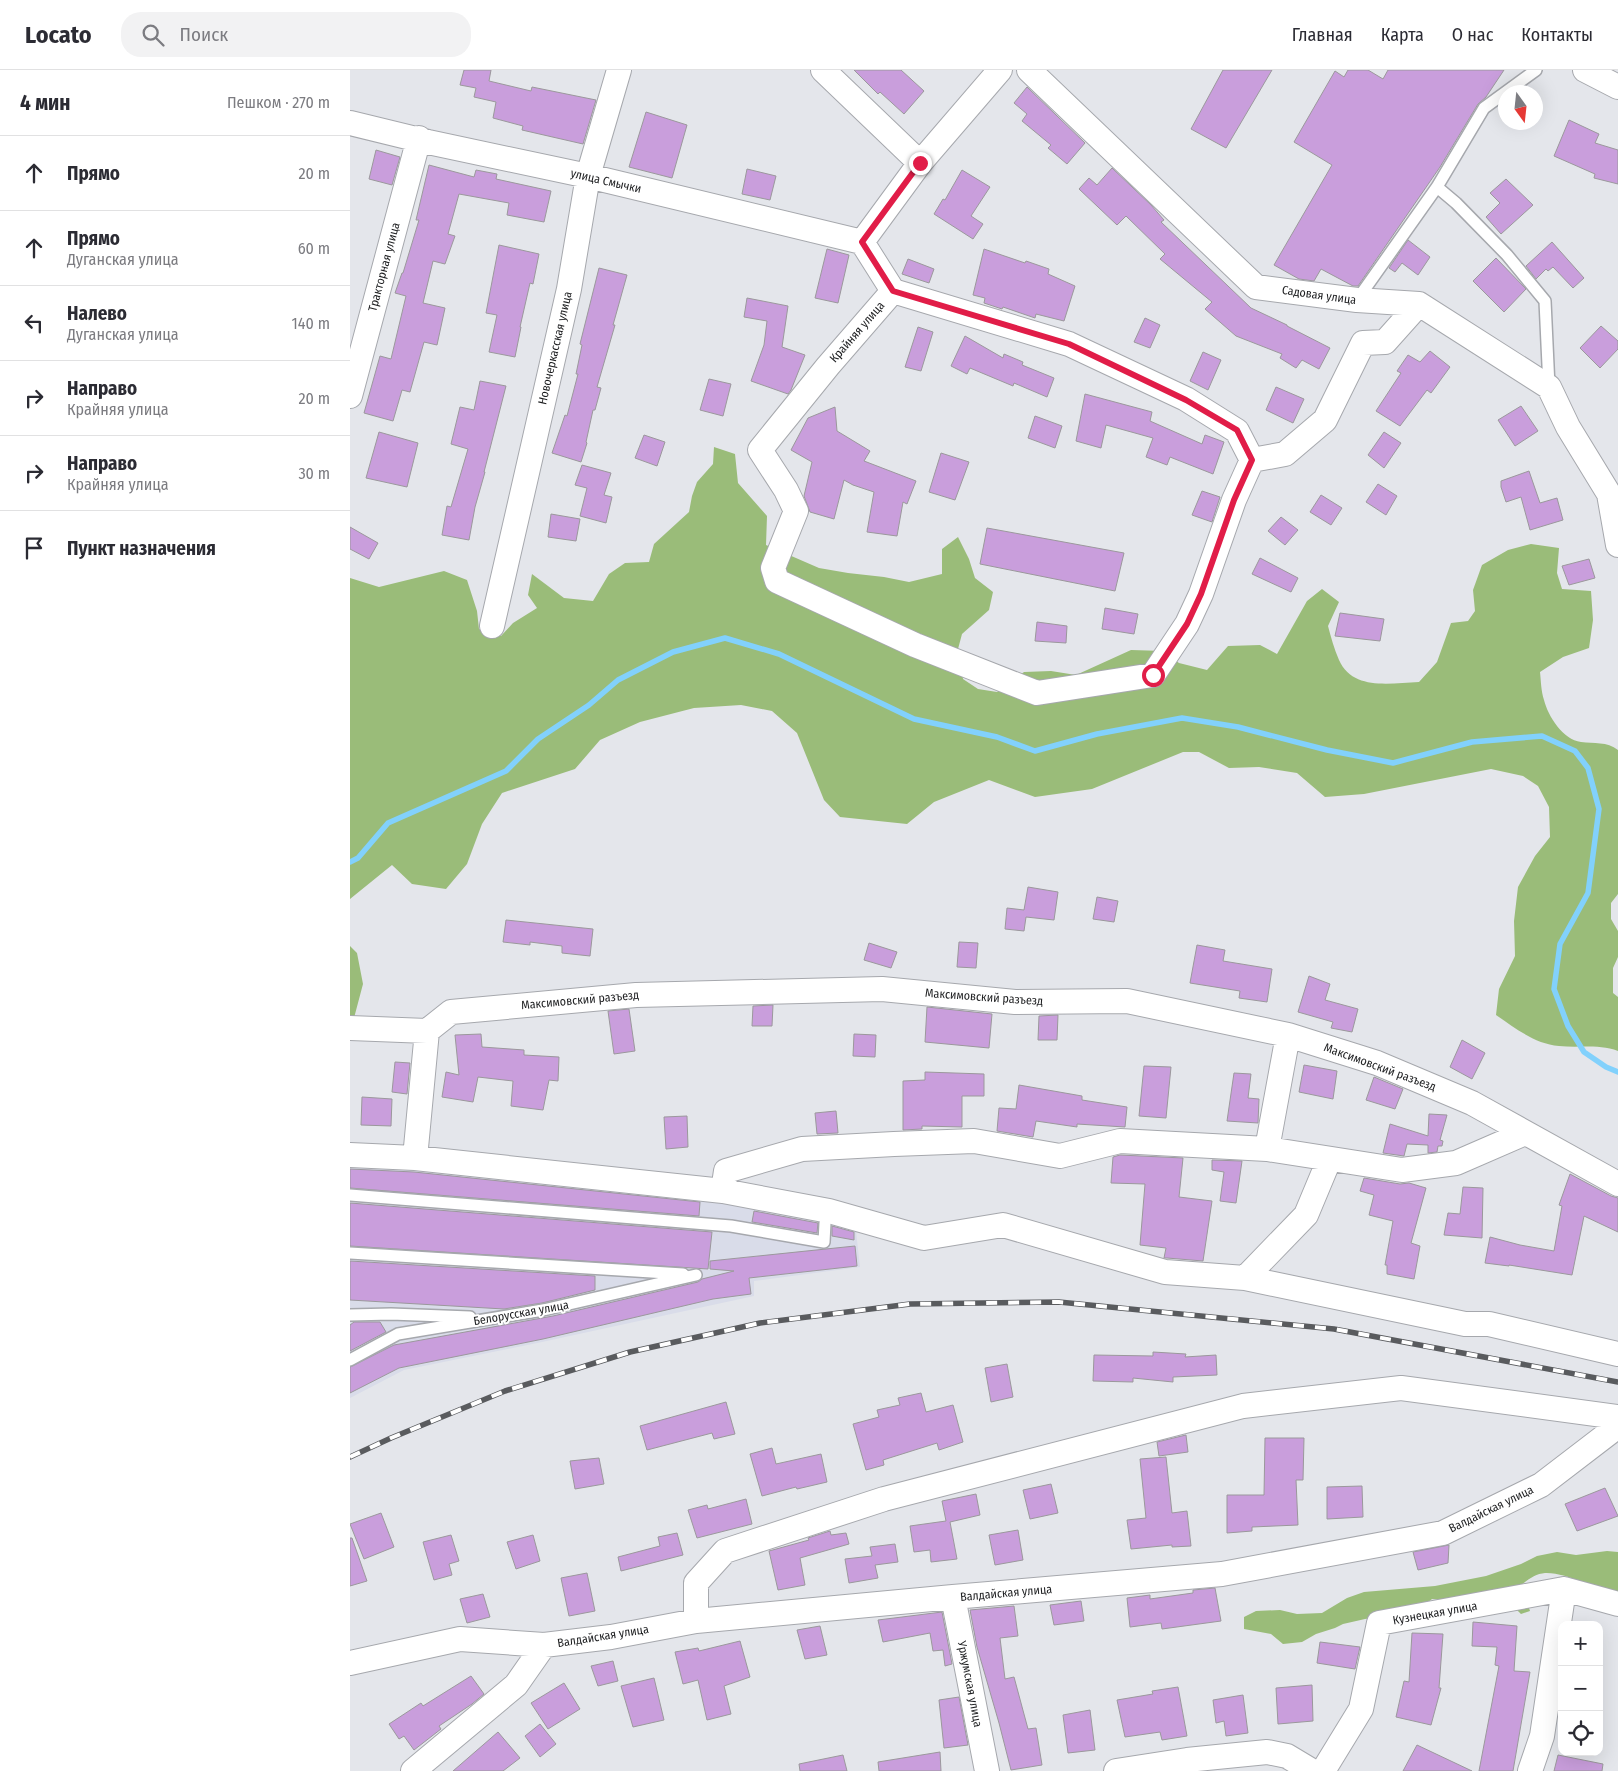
<!DOCTYPE html>
<html lang="ru">
<head>
<meta charset="utf-8">
<style>
  body { margin:0; font-family:"Fira Sans Condensed",sans-serif; background:#f2f2f3; color:#2b2b33 }
  .controls { position:absolute; right:15px; bottom:15px; display:grid; overflow:hidden; border-radius:10px; box-shadow:0 5px 20px #0002 }
  .controls button { width:45px; height:45px; display:grid; place-items:center; padding:0; border:0; border-bottom:1px solid #e1e1e2; background:#fff; color:#2b2b33; font:25px sans-serif }
  .compass { position:absolute; left:1148px; top:15px; width:45px; height:45px; border-radius:50%; background:#fff; box-shadow:0 5px 20px #0002; rotate:165deg }
  .stop { position:absolute; width:15px; height:15px; margin:-11px; border:4px solid #e11d48; border-radius:50%; background:#fff }
  .stop.end { background:#e11d48; border-color:#fff; box-shadow:0 1px 5px #0008 }
  .list { margin:0; padding:0; list-style:none }
  h2 { display:flex; justify-content:space-between; align-items:center; height:65px; margin:0; padding:0 20px; font-size:21px }
  h2 small { font-size:16px; font-weight:400; color:#7c7c81 }
  .list li { display:grid; grid-template-columns:32px 1fr auto; gap:15px; align-items:center; box-sizing:border-box; height:75px; padding:0 20px; border-top:1px solid #e1e1e2 }
  .list b { display:block; font-size:19px; white-space:nowrap }
  .list p { margin:0; font-size:16px; white-space:nowrap; color:#7c7c81 }
  .list em { font-size:16px; font-style:normal; color:#7c7c81 }
  .icon { flex:none; width:28px; height:28px; fill:none; stroke:currentColor; stroke-width:2; stroke-linecap:round; stroke-linejoin:round }
  .map { position:relative; flex:none; width:1268px; height:1701px; overflow:hidden }
  header { display:flex; align-items:center; gap:30px; box-sizing:border-box; height:70px; padding:0 25px; background:#fff; border-bottom:1px solid #e1e1e2 }
  header strong { font-size:24px }
  nav { display:flex; gap:28px; margin-inline-start:auto; font-size:18px }
  .search { width:350px; height:45px; background:#f2f2f3; display:flex; align-items:center; gap:12px; box-sizing:border-box; padding:0 18px; border-radius:20px; color:#7c7c81; font-size:19px }
  main { display:flex }
  aside { flex:1; background:#fff }
  .map>svg:first-child { display:block }
</style>
</head>
<body>
<header>
<strong>Locato</strong>
<div class="search"><svg class="icon" aria-label="search" viewBox="0 0 24 24"><circle cx="10" cy="10" r="6"/><path d="M15 15l6 6"/></svg>Поиск</div>
<nav><a>Главная</a><a>Карта</a><a>О нас</a><a>Контакты</a></nav>
</header>
<main>
<aside>
<h2>4 мин<small>Пешком · 270 m</small></h2>
<ul class="list">
<li><svg class="icon" aria-label="ahead" viewBox="0 0 24 24"><path d="M12 20V5M6 11l6-6 6 6"/></svg><div><b>Прямо</b></div><em>20 m</em></li>
<li><svg class="icon" aria-label="ahead" viewBox="0 0 24 24"><path d="M12 20V5M6 11l6-6 6 6"/></svg><div><b>Прямо</b><p>Дуганская улица</p></div><em>60 m</em></li>
<li><svg class="icon" aria-label="left" viewBox="0 0 24 24"><path d="M17 20v-9H6M10 6l-5 5 5 5"/></svg><div><b>Налево</b><p>Дуганская улица</p></div><em>140 m</em></li>
<li><svg class="icon" aria-label="right" viewBox="0 0 24 24"><path d="M7 20v-9h11M14 6l5 5-5 5"/></svg><div><b>Направо</b><p>Крайняя улица</p></div><em>20 m</em></li>
<li><svg class="icon" aria-label="right" viewBox="0 0 24 24"><path d="M7 20v-9h11M14 6l5 5-5 5"/></svg><div><b>Направо</b><p>Крайняя улица</p></div><em>30 m</em></li>
<li><svg class="icon" aria-label="arrive" viewBox="0 0 24 24"><path d="M6 21V4h12l-3 4 3 4H6"/></svg><div><b>Пункт назначения</b></div></li>
</ul>
</aside>
<div class="map">
<svg width="1268" height="1701" viewBox="0 0 1268 1701">
  <rect width="100%" height="100%" fill="#e4e6eb"/>
  <!-- built -->
  <path fill="#d9dce9" d="M0 1092 348 1121 505 1152 510 1197 404 1211V1226L192 1272 54 1300 0 1328Z"/>
  <!-- forest -->
  <path fill="#9abc79" d="M364 377 385 384 388 413 417 446 416 475 469 498 498 503 534 507 559 512 592 504V479L608 467 619 489 625 508 643 522 639 540 612 564 608 579 613 609 628 619 647 622 674 602 701 601 726 605 781 580 814 581 829 593 857 600 878 576 910 575 927 584 957 531 972 519 989 532 978 556C981 567 984 579 989 590 1003 621 1040 613 1069 612L1087 592 1101 553 1118 551 1125 541 1123 520 1132 495 1158 480 1181 474 1209 478 1207 503 1212 519 1241 521 1243 550 1239 578 1213 587 1190 602C1191 611 1191 621 1194 630 1198 646 1213 670 1231 672 1244 674 1257 671 1268 680V824L1261 833V849L1268 861V887L1263 898V923L1268 927V981C1249 974 1228 978 1209 976 1185 974 1165 958 1146 945L1149 919 1165 886 1164 851 1168 817 1185 786 1200 767 1199 737 1188 716 1173 706 1141 699 1014 724 975 727 947 703 909 697 879 698 849 682H833L742 719 685 727 639 710 584 732 557 754 490 747 474 730 447 663 422 641 391 635 344 638 290 652 250 670 225 699 152 723 132 754 117 794 96 819 62 814 42 795 0 829V508L29 517 94 501 117 510 127 541 129 559 151 566 163 553 187 538 178 525 182 504 214 528 243 531 259 504 275 493 299 492 304 474 339 442 342 426 347 412 363 394Z
    M0 876 7 883 13 914 4 948 0 947Z
    M1257 1481 1268 1482V1529C1248 1520 1217 1502 1195 1503 1183 1504 1173 1513 1165 1521L1178 1535 1180 1541 1171 1544 1162 1535 1082 1529 1066 1542 1015 1549 993 1554 985 1558 966 1564 952 1572 933 1574 921 1564 894 1559V1547L906 1541 930 1540 947 1544 972 1543 997 1528 1014 1522 1085 1516 1136 1506 1171 1494 1187 1486 1207 1482 1226 1485Z"/>
  <g fill="none" stroke-linecap="round" stroke-linejoin="round">
    <!-- stream -->
    <path stroke="#82d1fc" stroke-width="5.5" d="M0 792 8 788 38 753 156 701 188 669 239 635 268 610 323 582 375 568 429 584 564 649 647 667 685 681 747 664 832 648 888 657 977 680 1043 693 1122 672 1192 666 1225 681 1238 698 1249 739 1238 823 1210 874 1204 919 1218 956 1234 982 1256 997 1268 1002"/>
  </g>
  <!-- building -->
  <path fill="#c99edc" stroke="#9b989c" d="M114 0H141L139 11 181 21 182 17 246 30 233 74 172 60 173 56 143 48 146 32 124 27 126 18 110 15Z
    M504 0H551L574 21 554 44 530 22 528 24Z
    M873 0H922L876 78 841 59Z
    M998 0H1018L1033 9 1038 0H1154L1136 27 1128 34 1090 97 1008 216H1003L971 199 964 211 949 209 924 195 982 95 944 72 985 1 994 7Z
    M677 17 735 73 717 94 698 78 701 75 672 51 677 44 664 33Z
    M296 42 337 55 322 108 279 97Z
    M1219 50 1249 64 1245 73 1268 80V114L1244 108 1245 104 1204 86Z
    M26 80 50 87 42 115 19 109Z
    M79 95 124 107 126 100 147 104 146 109 201 121 194 152 157 145 159 133 109 124 98 164 105 166 95 194 83 191 73 233 95 238 87 275 74 272 60 322 52 320 43 351 14 343 30 286 41 289 56 226 45 223 52 203H53L69 150H66Z
    M762 98 801 135 814 150 811 152 901 238 937 255V256L980 278 969 299 952 290 946 298 930 288 932 284 886 266 855 239 862 232 810 189 815 184 776 146 767 155 729 119 739 108 747 115Z
    M397 99 426 106 420 130 392 124Z
    M612 100 640 117 621 146 633 154 623 169 584 144 593 129 595 130Z
    M1156 109 1183 135 1151 164 1136 147 1150 133 1140 123Z
    M1058 170 1080 187 1068 205 1052 193 1045 202 1039 198Z
    M1202 172 1234 208 1223 218 1203 197 1198 201 1196 199 1186 209 1176 196Z
    M149 175 189 184 183 214 180 213 170 257H171L165 287 139 282 147 245 136 243Z
    M477 179 499 185 488 233 465 228Z
    M634 179 675 193 676 191 699 199 698 204 725 216 714 251 686 244 685 248 653 237 652 239 634 233 635 228 623 225Z
    M1146 188 1176 219 1154 242 1123 211Z
    M558 189 584 199 579 213 552 204Z
    M249 198 277 205 263 255H265L247 317 251 318 245 340H243L236 372 237 373 231 392 202 383 215 345 217 346 228 304H226L232 275 230 274Z
    M397 228 438 236 432 277 455 285 441 320 438 324 401 311 414 275 417 251 394 247Z
    M795 248 810 255 800 278 784 272Z
    M1251 256 1268 271V279L1250 298 1230 278Z
    M568 257 583 262 571 301 555 297Z
    M615 266 653 288 654 284 673 292 672 295 704 308 697 327 664 313 663 316 620 298 617 304 601 296Z
    M1080 281 1100 297 1081 323 1077 320 1050 356 1026 341 1051 303 1047 301 1058 285 1070 292Z
    M853 282 871 290 858 320 840 311Z
    M359 309 381 314 373 346 350 340Z
    M130 311 156 316 134 402H135L125 437 119 470 92 465 97 436 101 437 118 379 101 374 110 337 124 340Z
    M926 317 954 329 943 353 916 340Z
    M735 324 802 342 800 351 852 374 855 365 874 372 863 404 820 387 817 395 796 387 803 368 756 355 751 378 726 371Z
    M1171 336 1188 361 1165 376 1148 350Z
    M485 337 487 361 520 381 514 391 566 411 557 434 553 432 547 466 517 462 524 422 503 415 494 410 484 449 460 442 454 426 462 392 441 380 458 348Z
    M685 346 712 356 705 378 678 368Z
    M29 362 68 373 57 417 16 408Z
    M1034 362 1051 373 1034 398 1018 385Z
    M294 365 315 372 307 396 285 388Z
    M591 383 619 392 605 430 579 422Z
    M232 395 261 403 254 425 262 427 256 453 230 446 237 418 225 415Z
    M1179 401 1190 433 1207 428 1213 450 1180 460 1171 427 1156 432 1151 417V411Z
    M1028 414 1047 426 1036 445 1016 432Z
    M852 421 870 427 862 452 842 445Z
    M971 425 992 438 981 455 960 442Z
    M201 444 230 449 226 471 198 467Z
    M931 447 948 460 935 475 918 461Z
    M0 457 28 473 19 489 0 479Z
    M637 458 774 483 765 521 630 494Z
    M910 488 948 508 941 522 902 504Z
    M1239 489 1245 508 1219 515 1212 496Z
    M755 538 788 544 784 564 752 559Z
    M990 543 1034 549 1030 571 985 566Z
    M687 552 717 556 716 573 685 571Z
    M678 817 708 822 704 850 676 847 674 861 655 859 657 838 674 840Z
    M747 827 768 831 764 852 743 849Z
    M156 850 243 859 240 886 212 883V876L180 872V875L153 872Z
    M609 872 628 873 626 898 607 897Z
    M519 873 547 882 541 898 514 890Z
    M847 875 875 880 873 891 922 899 917 932 889 928 890 921 840 913Z
    M959 906 980 914 975 930 1008 939 1002 962 981 958 983 952 948 942Z
    M423 935 422 956H402L403 936Z
    M577 937 642 944 639 978 575 972Z
    M279 939 285 981 264 984 258 941Z
    M708 945 707 970H688L689 946Z
    M131 964 132 977 174 980V985L209 987 208 1011 199 1010 193 1040 161 1036 163 1011 128 1007 123 1032 92 1027 96 1002 109 1005 105 965Z
    M504 964 526 965 525 987 503 986Z
    M1112 970 1135 983 1122 1009 1100 997Z
    M45 992 60 993 57 1024 42 1022Z
    M954 995 987 1001 983 1029 949 1022Z
    M794 996 821 997 816 1048 789 1046Z
    M575 1002 634 1004V1026H612V1057L572 1056V1059L553 1060V1011L575 1010Z
    M884 1003 901 1004 898 1028 909 1029 908 1053 877 1051Z
    M1024 1007 1053 1019 1045 1039 1016 1030Z
    M669 1015 732 1026V1030L777 1037 775 1057 727 1054V1057L686 1051 683 1067 647 1061 649 1038 666 1039Z
    M12 1027 42 1029 41 1056 11 1055Z
    M486 1041 488 1063 467 1064 465 1043Z
    M1079 1044 1097 1045 1090 1070 1093 1071 1092 1076H1088L1087 1082 1078 1083V1075L1057 1074 1054 1086 1033 1083 1040 1054 1078 1066Z
    M337 1046 338 1077 316 1079 314 1047Z
    M770 1085 833 1088 829 1127 862 1131 853 1191 817 1188H814L816 1178 790 1175 795 1114 761 1113 763 1087Z
    M862 1090 892 1091 886 1133 870 1131 874 1102 862 1100Z
    M0 1099 64 1102 350 1132 349 1146 0 1118Z
    M1220 1104 1261 1126 1268 1128V1162L1234 1146 1222 1205 1159 1195V1196L1135 1193 1140 1167 1170 1175 1204 1181 1212 1136 1209 1135Z
    M1014 1108 1050 1114 1059 1113 1076 1118 1061 1173 1070 1176 1064 1209 1037 1204V1195H1035L1043 1151 1019 1145 1024 1125 1010 1121Z
    M1113 1117 1133 1118 1132 1168 1094 1165 1098 1143 1110 1144Z
    M0 1133 362 1162 358 1199 0 1176Z
    M404 1141 468 1153 467 1163 402 1152Z
    M482 1156 504 1162V1170L482 1166Z
    M505 1176 507 1196 399 1208 401 1224 363 1229 193 1269 49 1298 0 1323V1297L44 1275 203 1246 348 1212 352 1209 384 1201 360 1199V1191Z
    M0 1191 245 1206V1220L192 1233 154 1239 0 1230Z
    M4 1252H30L36 1262 0 1281V1255Z
    M803 1282 836 1284 835 1287 866 1285 867 1305 823 1307V1312L783 1308V1312L743 1311 744 1285 803 1286Z
    M657 1294 663 1327 641 1332 635 1298Z
    M571 1323 576 1342 603 1335 613 1372 589 1380 587 1373 533 1390 534 1395 516 1400 503 1354 529 1347 527 1340 550 1335 548 1328Z
    M376 1332 385 1364 364 1369 362 1363 297 1380 290 1356Z
    M836 1365 838 1382 809 1386 807 1372Z
    M915 1368H954L953 1410H946L948 1455 902 1457V1461L877 1463V1425H914Z
    M422 1378 426 1394 471 1384 477 1412 447 1419 446 1417 412 1426 400 1384Z
    M816 1387 822 1443 837 1441 841 1476 822 1477V1475L781 1479 777 1450 796 1448 790 1389Z
    M249 1388 254 1414 225 1419 220 1391Z
    M701 1414 708 1443 680 1449 673 1420Z
    M1012 1416 1013 1447 977 1449V1417Z
    M1255 1418 1268 1446 1227 1461 1215 1434Z
    M626 1424 630 1445 600 1452 607 1489 581 1492 580 1480 564 1482 560 1456 596 1451 592 1431Z
    M396 1429 402 1454 347 1468 338 1440 357 1435 358 1439Z
    M31 1443 44 1477 14 1489 0 1454Z
    M668 1460 673 1490 645 1495 639 1465Z
    M480 1461 481 1465 496 1463 499 1474 450 1488 455 1515 428 1520 419 1481 459 1470 458 1468Z
    M327 1463 333 1485 271 1501 268 1487 310 1476 308 1467Z
    M101 1465 109 1491 99 1494 102 1505 84 1510 73 1472Z
    M183 1465 190 1491 166 1499 157 1472Z
    M0 1468H2L17 1511 0 1516Z
    M545 1474 548 1492 525 1495 528 1508 499 1513 495 1489 522 1486 520 1477Z
    M1099 1475 1098 1493 1068 1500 1063 1482Z
    M237 1503 245 1541 219 1546 211 1508Z
    M865 1518 871 1551 812 1559 811 1553 780 1557 777 1528 800 1525V1529L843 1523V1520Z
    M133 1524 140 1547 117 1553 110 1529Z
    M731 1531 734 1551 704 1555 700 1535Z
    M664 1536 668 1566 650 1568 655 1609 664 1607 678 1659 686 1658 692 1695 661 1700 649 1653 627 1577 620 1540Z
    M592 1542 602 1594 595 1596 593 1580 583 1581 580 1563 533 1572 528 1550Z
    M1123 1552 1167 1556 1164 1601 1180 1602 1163 1701H1129L1149 1596 1145 1595 1147 1577 1122 1576Z
    M470 1556 477 1585 455 1589 447 1560Z
    M1062 1563 1093 1564 1089 1618H1091L1081 1655 1046 1647 1054 1611 1059 1612Z
    M390 1571 400 1607 374 1616 381 1644 357 1650 348 1610 333 1614 325 1582 348 1578 349 1581Z
    M970 1572 1010 1577 1005 1599 967 1593Z
    M263 1591 268 1611 248 1616 241 1596Z
    M121 1606 134 1624 122 1634 89 1656 91 1659 64 1680 54 1666 49 1669 39 1654 71 1633 73 1636Z
    M304 1608 314 1650 283 1657 271 1616Z
    M214 1613 230 1639 198 1659 181 1633Z
    M962 1615 963 1651 928 1654 926 1618Z
    M828 1617 837 1666 812 1670 810 1662 775 1667 767 1630 803 1624 802 1621Z
    M893 1625 898 1663 876 1666 874 1651 866 1653 863 1630Z
    M609 1627 618 1675 594 1678 589 1630Z
    M740 1640 745 1680 718 1683 713 1645Z
    M190 1654 206 1674 190 1687 175 1666Z
    M148 1662 170 1688 153 1701H103Z
    M1067 1675 1122 1701H1053Z
    M590 1682 591 1701H529L528 1692Z
    M493 1685 497 1701H450L449 1694Z
    M1208 1685 1253 1694 1252 1701H1204Z"/>
  <g fill="none" stroke-linecap="round" stroke-linejoin="round">
    <defs>
      <path id="service" d="M1087 117 1106 133 1157 185 1195 231 1199 317
        M1007 230 1087 117 1134 38 1186 0
        M0 1125 381 1156 474 1172 475 1153
        M0 1183 333 1204
        M0 1245 41 1244 120 1247
        M0 1290 48 1264 193 1240 346 1205"/>
      <path id="minor" d="M473 0 570 93
        M650 0 570 93 512 172 543 221 478 296 410 380 436 420 446 441 423 498 427 511 565 575 687 623 803 605 837 554 851 524 884 430 902 390 935 384 975 350 1013 273 1035 272 1069 234
        M679 0 906 217 1007 230 1069 234 1199 317 1218 357 1259 424 1268 475
        M1235 0 1268 17
        M0 53 78 72 238 106 512 172
        M543 221 719 274 836 329 887 361 902 390
        M0 326 69 68
        M142 556 219 219 238 106 269 0
        M0 958 77 961 101 942 286 925 532 919 665 932 777 931 938 965 1027 993 1122 1033 1268 1114
        M917 1079 938 965
        M0 1085 65 1088 373 1121 479 1141 574 1168 653 1155 815 1202 895 1208 1115 1254H1139L1268 1284
        M65 1088 77 961
        M373 1121 376 1101 452 1079 544 1074 624 1071 710 1086 770 1071 917 1079 1052 1100 1106 1093 1175 1063
        M895 1208 956 1145 979 1090
        M603 1527 637 1701
        M346 1551V1513L375 1481 534 1429 893 1336 1051 1318 1268 1347
        M0 1593 110 1569 194 1575
        M63 1701 166 1615 194 1575 261 1567 346 1551 603 1527 872 1504 1093 1463 1191 1415 1268 1356
        M766 1701 837 1690 917 1682 937 1686 962 1701
        M973 1701 1011 1639 1029 1553 1214 1519 1268 1534
        M1180 1701 1192 1666 1214 1519"/>
    </defs>
    <!-- service casing -->
    <use href="#service" stroke="#a6a8ad" stroke-width="14"/>
    <!-- minor casing -->
    <use href="#minor" stroke="#a6a8ad" stroke-width="26"/>
    <!-- service -->
    <use href="#service" stroke="#fff" stroke-width="11"/>
    <!-- minor -->
    <use href="#minor" stroke="#fff" stroke-width="24"/>
    <defs>
      <path id="rail" d="M0 1387 41 1368 155 1321 280 1282 410 1253 560 1234 709 1232 984 1259 1268 1312"/>
    </defs>
    <!-- rail casing -->
    <use href="#rail" stroke="#595b5e" stroke-width="5.5"/>
    <!-- rail -->
    <use href="#rail" stroke="#fff" stroke-width="4" stroke-dasharray="11" stroke-linecap="butt"/>
  </g>
  <g fill="none" stroke-linecap="round" stroke-linejoin="round">
    <!-- route -->
    <path stroke="#e11d48" stroke-width="6" d="M570 93 512 172 543 221 719 274 836 330 887 360 902 390 884 430 851 524 837 554 803 605"/>
  </g>
  <g text-anchor="middle" dominant-baseline="central" stroke-width="4" stroke-linejoin="round" paint-order="stroke">
    <!-- street labels -->
    <g font-size="12" fill="#1d1e20" stroke="#fff">
      <text transform="translate(256 111) rotate(13)">улица Смычки</text>
      <text transform="translate(34 197) rotate(-75)">Тракторная улица</text>
      <text transform="translate(969 225) rotate(8)">Садовая улица</text>
      <text transform="translate(507 262) rotate(-49)">Крайняя улица</text>
      <text transform="translate(205 278) rotate(-77)">Новочеркасская улица</text>
      <text transform="translate(634 927) rotate(4)">Максимовский разъезд</text>
      <text transform="translate(230 930) rotate(-5)">Максимовский разъезд</text>
      <text transform="translate(1030 997) rotate(20)">Максимовский разъезд</text>
      <text transform="translate(171 1243) rotate(-10)">Белорусская улица</text>
      <text transform="translate(1141 1439) rotate(-26)">Валдайская улица</text>
      <text transform="translate(656 1523) rotate(-5)">Валдайская улица</text>
      <text transform="translate(1085 1543) rotate(-10)">Кузнецкая улица</text>
      <text transform="translate(253 1566) rotate(-9)">Валдайская улица</text>
      <text transform="translate(620 1614) rotate(79)">Уржумская улица</text>
    </g>
  </g>
</svg>
<div class="controls">
<button>+</button>
<button>−</button>
<button><svg class="icon" aria-label="locate" viewBox="0 0 24 24"><circle cx="12" cy="12" r="6"/><path d="M12 2v4M12 18v4M2 12h4M18 12h4"/></svg></button>
</div>
<svg class="compass" viewBox="-18 -18 36 36"><path d="M0-13l5 13h-10z" fill="#e53935"/><path d="M0 13l5-13h-10z" fill="#7c7c81"/></svg>
<div class="stop" style="left:803px;top:605px"></div>
<div class="stop end" style="left:570px;top:93px"></div>
</div>
</main>
</body>
</html>
